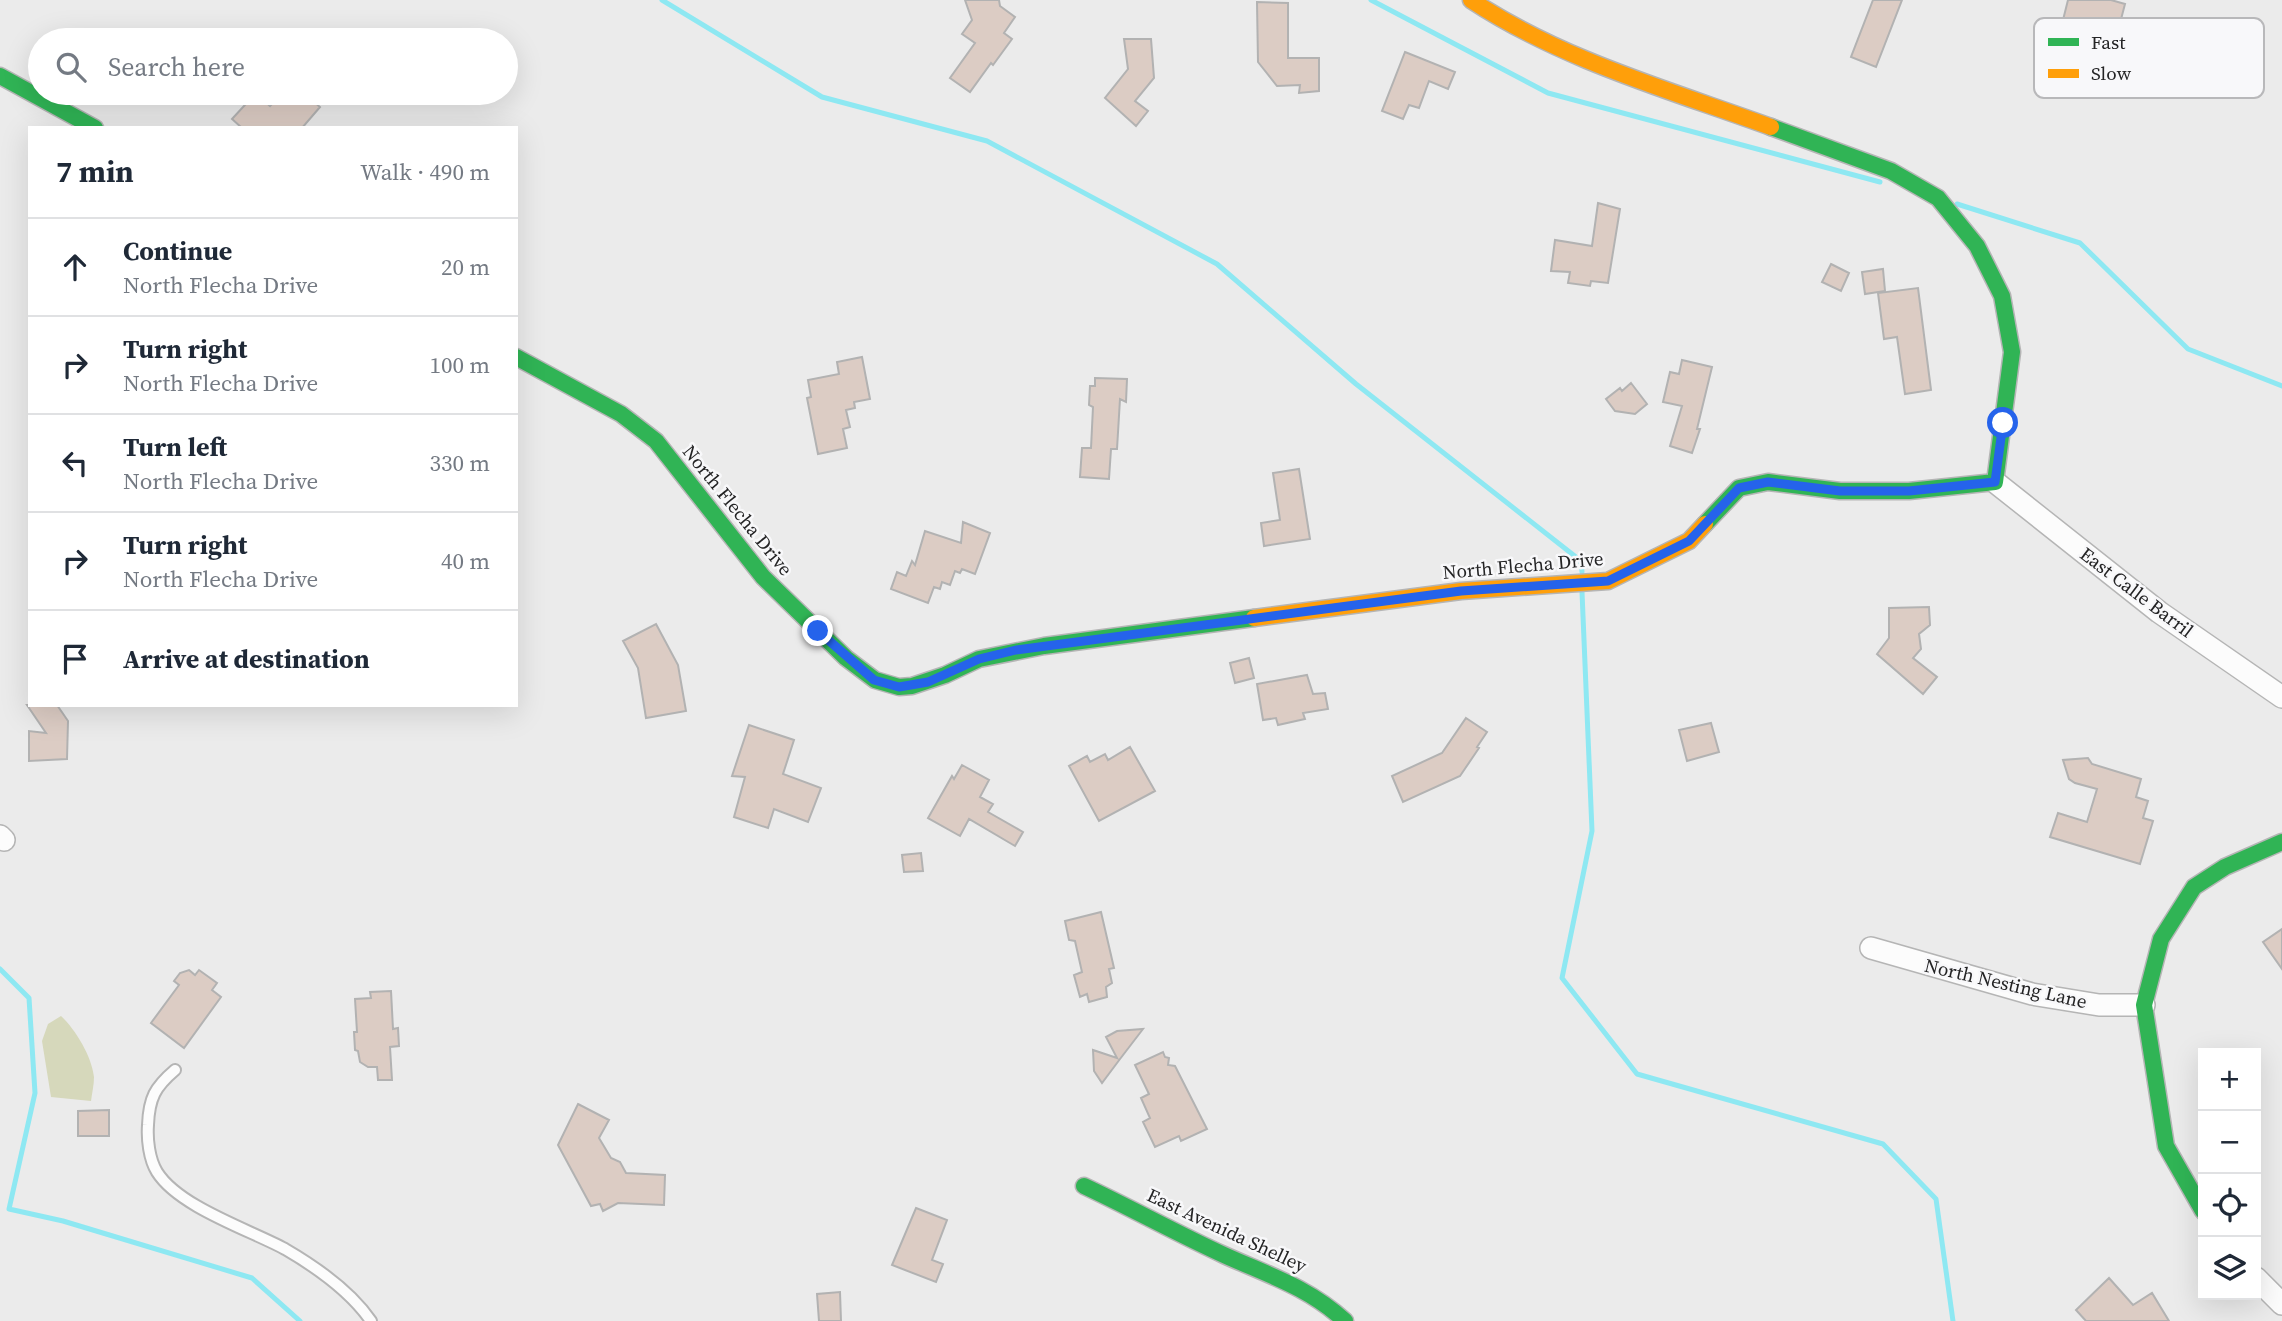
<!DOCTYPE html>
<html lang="en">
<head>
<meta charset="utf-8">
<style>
  body { margin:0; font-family:"Source Serif 4",serif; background:#f6f6f7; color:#1f2937 }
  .controls { position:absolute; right:21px; bottom:21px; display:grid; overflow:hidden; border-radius:0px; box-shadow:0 7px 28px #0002 }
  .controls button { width:63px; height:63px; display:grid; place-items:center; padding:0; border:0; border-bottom:2px solid #e0e1e3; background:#fff; color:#1f2937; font:35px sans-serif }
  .stop { position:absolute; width:21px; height:21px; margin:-16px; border:5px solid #2563eb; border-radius:50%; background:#fff }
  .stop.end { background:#2563eb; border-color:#fff; box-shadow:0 2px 7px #0008 }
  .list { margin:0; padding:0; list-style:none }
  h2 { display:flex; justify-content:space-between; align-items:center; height:91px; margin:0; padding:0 28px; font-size:30px }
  h2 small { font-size:23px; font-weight:400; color:#747a83 }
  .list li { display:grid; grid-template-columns:46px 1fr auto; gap:21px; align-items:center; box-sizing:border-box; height:98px; padding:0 28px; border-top:2px solid #e0e1e3 }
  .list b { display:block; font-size:26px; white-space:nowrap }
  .list p { margin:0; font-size:23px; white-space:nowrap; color:#747a83 }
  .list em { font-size:23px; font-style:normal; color:#747a83 }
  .icon { flex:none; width:38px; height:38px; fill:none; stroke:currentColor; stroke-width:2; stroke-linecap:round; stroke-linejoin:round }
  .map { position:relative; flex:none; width:2282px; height:1321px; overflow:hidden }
  .search { position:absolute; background:#fff; box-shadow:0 7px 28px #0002; left:28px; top:28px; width:490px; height:77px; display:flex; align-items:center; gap:18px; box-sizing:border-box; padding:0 24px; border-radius:38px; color:#747a83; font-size:26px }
  .panel { position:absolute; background:#fff; box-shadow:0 7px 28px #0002; left:28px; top:126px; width:490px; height:581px; border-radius:0px }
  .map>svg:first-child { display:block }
</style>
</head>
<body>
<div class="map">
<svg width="2282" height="1321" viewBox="0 0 2282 1321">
  <rect width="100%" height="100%" fill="#ebebeb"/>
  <!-- green -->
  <path fill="#d6d8bb" d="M61 1016C76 1030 92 1057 94 1077 94 1085 92 1093 91 1101L51 1097 42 1041 48 1024Z"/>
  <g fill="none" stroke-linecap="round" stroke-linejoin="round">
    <!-- stream -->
    <path stroke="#8ee8f2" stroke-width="5" d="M662 0 822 97 987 141 1217 264 1356 384 1581 561 1582 572
      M1371 0 1548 93 1880 182
      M1957 204 2080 243 2188 349 2282 386
      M1582 592 1592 831 1562 978 1637 1074 1883 1144 1936 1199 1953 1321
      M0 969 29 998 35 1093 9 1209 63 1221 252 1278 300 1321"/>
  </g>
  <!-- building -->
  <path fill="#dcccc4" stroke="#b2b2b2" stroke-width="2" d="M965 0H999L1000 6 1015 17 1004 33 1012 39 993 65 991 63 970 92 950 78 975 43 962 34 972 20Z
    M1873 0H1902L1876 67 1851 57Z
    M2068 0H2111L2125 4 2120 23 2114 22 2109 40 2098 37 2091 65 2054 56Z
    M1257 2 1288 3V58H1319V91L1299 93 1300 85 1277 86 1258 62Z
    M1124 39H1151L1154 78 1135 101 1148 111 1136 126 1105 98 1128 69Z
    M1405 52 1455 72 1448 89 1429 81 1419 108 1409 105 1403 119 1382 111Z
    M256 93 270 106 282 93H304L320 107 302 128H242L232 119Z
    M1598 203 1620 209 1608 283 1591 281 1590 286 1568 283 1570 272 1551 271 1555 240 1592 246Z
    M1831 264 1849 273 1841 291 1822 282Z
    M1883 269 1885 291 1865 294 1862 272Z
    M1918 288 1931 390 1905 394 1897 337 1884 339 1878 293Z
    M862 357 870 399 854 402 855 408 846 410 850 427 843 429 847 448 818 454 807 398 811 397 808 380 839 374 837 362Z
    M1682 360 1712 367 1697 429H1700L1692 453 1670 446 1682 406 1663 402 1670 372 1679 374Z
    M1095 378 1127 379 1126 402 1120 399 1117 449H1111L1109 479 1080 477 1082 448H1091L1093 407 1089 405 1090 386H1095Z
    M1631 383 1647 404 1635 414 1615 411 1606 399 1620 388 1622 391Z
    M1299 469 1310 539 1264 546 1261 523 1280 520 1273 473Z
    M963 522 990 533 975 574 962 569 960 573 955 571 950 585 942 582 940 589 934 587 928 603 891 589 897 572 906 576 912 561 915 565 925 531 961 543Z
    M1929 607 1930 625 1919 634 1921 649 1913 658 1937 677 1923 694 1877 654 1889 638V608Z
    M656 624 678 665 686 711 646 718 638 668 623 641Z
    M1249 658 1254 678 1235 683 1230 663Z
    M1307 675 1313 694 1325 693 1328 709 1303 713 1305 719 1278 725 1276 718 1263 720 1257 684Z
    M27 705H57L68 721 67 759 29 761V731L46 733Z
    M1466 718 1487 732 1477 747 1479 748 1460 776 1403 802 1392 776 1442 753Z
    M1711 723 1719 752 1687 761 1679 730Z
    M749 725 794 740 783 774 821 788 808 822 774 809 768 828 734 817 745 777 732 776Z
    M1130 747 1155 791 1099 821 1069 766 1087 756 1090 762 1105 754 1108 760Z
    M2088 758 2092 764 2141 779 2136 797 2148 801 2143 818 2153 821 2140 864 2050 837 2058 813 2087 822 2097 789 2075 783 2069 779 2063 760Z
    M962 765 989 780 980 797 993 804 988 812 1023 832 1015 846 969 819 960 836 928 818 952 776 954 779Z
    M921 853 923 871 904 872 902 855Z
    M1101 912 1114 968 1109 969 1112 983 1106 987 1107 997 1089 1002 1087 994 1080 997 1074 975 1082 972 1075 941 1069 940 1065 921Z
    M2282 929V969L2263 942Z
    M189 970 195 975 199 970 217 983 212 990 221 997 184 1048 151 1023 179 985 174 981 180 973Z
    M391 991 393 1029 398 1028 399 1046 390 1047 392 1080H378L377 1067H368L360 1062 358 1051 355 1050 354 1032H357L355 999 371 998 370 992Z
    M1143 1029 1120 1059 1102 1083 1094 1071 1093 1050 1117 1058 1106 1037 1117 1031Z
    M1163 1052 1165 1057 1169 1058 1168 1065 1175 1066 1207 1129 1181 1141 1179 1136 1155 1147 1143 1122 1150 1118 1141 1098 1149 1094 1135 1065Z
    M578 1104 609 1120 599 1138 611 1158 620 1162 626 1173 665 1175 664 1205 618 1203 603 1211 600 1204 591 1206 558 1145Z
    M109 1110V1136H78V1111Z
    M916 1208 947 1220 932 1260 943 1264 936 1282 892 1265Z
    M2109 1278 2133 1305 2152 1293 2169 1321H2086L2076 1310Z
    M840 1292 841 1321H819L817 1294Z"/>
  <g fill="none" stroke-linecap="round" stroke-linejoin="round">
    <defs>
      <path id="lane" d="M175 1070C155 1087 149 1098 148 1125 147 1139 149 1159 157 1172 179 1207 250 1230 285 1249 316 1267 351 1292 371 1321"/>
      <path id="street" d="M1995 482 2159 612 2282 697
        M0 836 4 840
        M1871 948 2032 994 2099 1005H2144
        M2256 1278 2282 1304"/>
      <path id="fast" d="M0 76 95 128
        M516 357 621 414 656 441 763 577 846 658 875 680 899 687 912 686 945 675 979 659 1044 646 1254 618
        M1705 524 1739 488 1768 482 1840 491H1909L1995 482 2012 352 2002 296 1977 246 1938 198 1891 171 1771 127
        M1084 1186C1131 1208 1176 1233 1224 1255 1268 1275 1308 1287 1345 1321
        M2203 1211 2166 1146 2144 1005 2161 939 2194 887 2225 867 2282 842"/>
      <path id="slow" d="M1471 0C1562 60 1669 90 1771 127
        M1254 618 1461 591 1608 581 1689 541 1705 524"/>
    </defs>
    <!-- lane casing -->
    <use href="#lane" stroke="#b5b5b5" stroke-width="14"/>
    <!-- street casing -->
    <use href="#street" stroke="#b5b5b5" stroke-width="24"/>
    <!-- fast casing -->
    <use href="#fast" stroke="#b5b5b5" stroke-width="19"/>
    <!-- slow casing -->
    <use href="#slow" stroke="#b5b5b5" stroke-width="19"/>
    <!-- lane -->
    <use href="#lane" stroke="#fcfcfc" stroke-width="10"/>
    <!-- street -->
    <use href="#street" stroke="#fcfcfc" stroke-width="21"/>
    <!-- fast -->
    <use href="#fast" stroke="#30b455" stroke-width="16"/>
    <!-- slow -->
    <use href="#slow" stroke="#ff9f0a" stroke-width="16"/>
  </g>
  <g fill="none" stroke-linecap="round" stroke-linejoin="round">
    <!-- route -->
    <path stroke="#2563eb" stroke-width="9" d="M818 631 874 680 899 687 928 682 979 659 1016 650 1461 591 1608 581 1689 541 1739 488 1768 482 1840 491H1909L1995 482 2003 423"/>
  </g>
  <g text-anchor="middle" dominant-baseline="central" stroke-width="5" stroke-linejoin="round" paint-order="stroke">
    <!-- street labels -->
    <g font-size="19" fill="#242425" stroke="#f8f8fa">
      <text transform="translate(738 510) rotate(51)">North Flecha Drive</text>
      <text transform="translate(1523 565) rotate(-5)">North Flecha Drive</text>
      <text transform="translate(2137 592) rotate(37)">East Calle Barril</text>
      <text transform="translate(2006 983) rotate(13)">North Nesting Lane</text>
      <text transform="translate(1227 1230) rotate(25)">East Avenida Shelley</text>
    </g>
  </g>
  <!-- legend -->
  <rect x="2034" y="18" width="230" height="80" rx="10" fill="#f8f8fa" stroke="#b8b8ba" stroke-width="2"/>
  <rect x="2048" y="38" width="31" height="8" fill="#30b455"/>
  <rect x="2048" y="69" width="31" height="9" fill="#ff9f0a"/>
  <g font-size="19" fill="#242425">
    <text x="2091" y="49">Fast</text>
    <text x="2091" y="80">Slow</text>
  </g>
</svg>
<div class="controls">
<button>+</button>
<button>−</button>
<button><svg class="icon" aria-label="locate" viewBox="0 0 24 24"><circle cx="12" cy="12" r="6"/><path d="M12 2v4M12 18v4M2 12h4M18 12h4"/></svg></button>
<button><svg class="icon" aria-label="layers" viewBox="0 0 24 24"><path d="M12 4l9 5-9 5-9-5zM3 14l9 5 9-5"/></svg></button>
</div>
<div class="stop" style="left:2003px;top:423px"></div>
<div class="stop end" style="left:818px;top:631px"></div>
<div class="search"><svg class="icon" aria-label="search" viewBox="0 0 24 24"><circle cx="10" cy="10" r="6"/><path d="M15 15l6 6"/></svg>Search here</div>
<section class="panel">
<h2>7 min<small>Walk · 490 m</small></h2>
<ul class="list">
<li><svg class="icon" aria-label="ahead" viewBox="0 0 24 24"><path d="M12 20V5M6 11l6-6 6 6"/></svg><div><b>Continue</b><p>North Flecha Drive</p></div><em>20 m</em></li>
<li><svg class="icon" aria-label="right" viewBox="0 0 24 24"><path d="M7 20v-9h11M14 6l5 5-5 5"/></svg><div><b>Turn right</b><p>North Flecha Drive</p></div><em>100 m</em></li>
<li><svg class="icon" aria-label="left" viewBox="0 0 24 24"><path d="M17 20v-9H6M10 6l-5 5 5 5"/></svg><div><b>Turn left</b><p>North Flecha Drive</p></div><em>330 m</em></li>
<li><svg class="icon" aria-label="right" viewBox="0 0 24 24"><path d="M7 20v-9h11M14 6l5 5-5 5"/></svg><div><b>Turn right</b><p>North Flecha Drive</p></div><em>40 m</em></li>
<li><svg class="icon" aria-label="arrive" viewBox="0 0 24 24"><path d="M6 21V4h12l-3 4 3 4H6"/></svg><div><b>Arrive at destination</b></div></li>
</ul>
</section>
</div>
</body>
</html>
